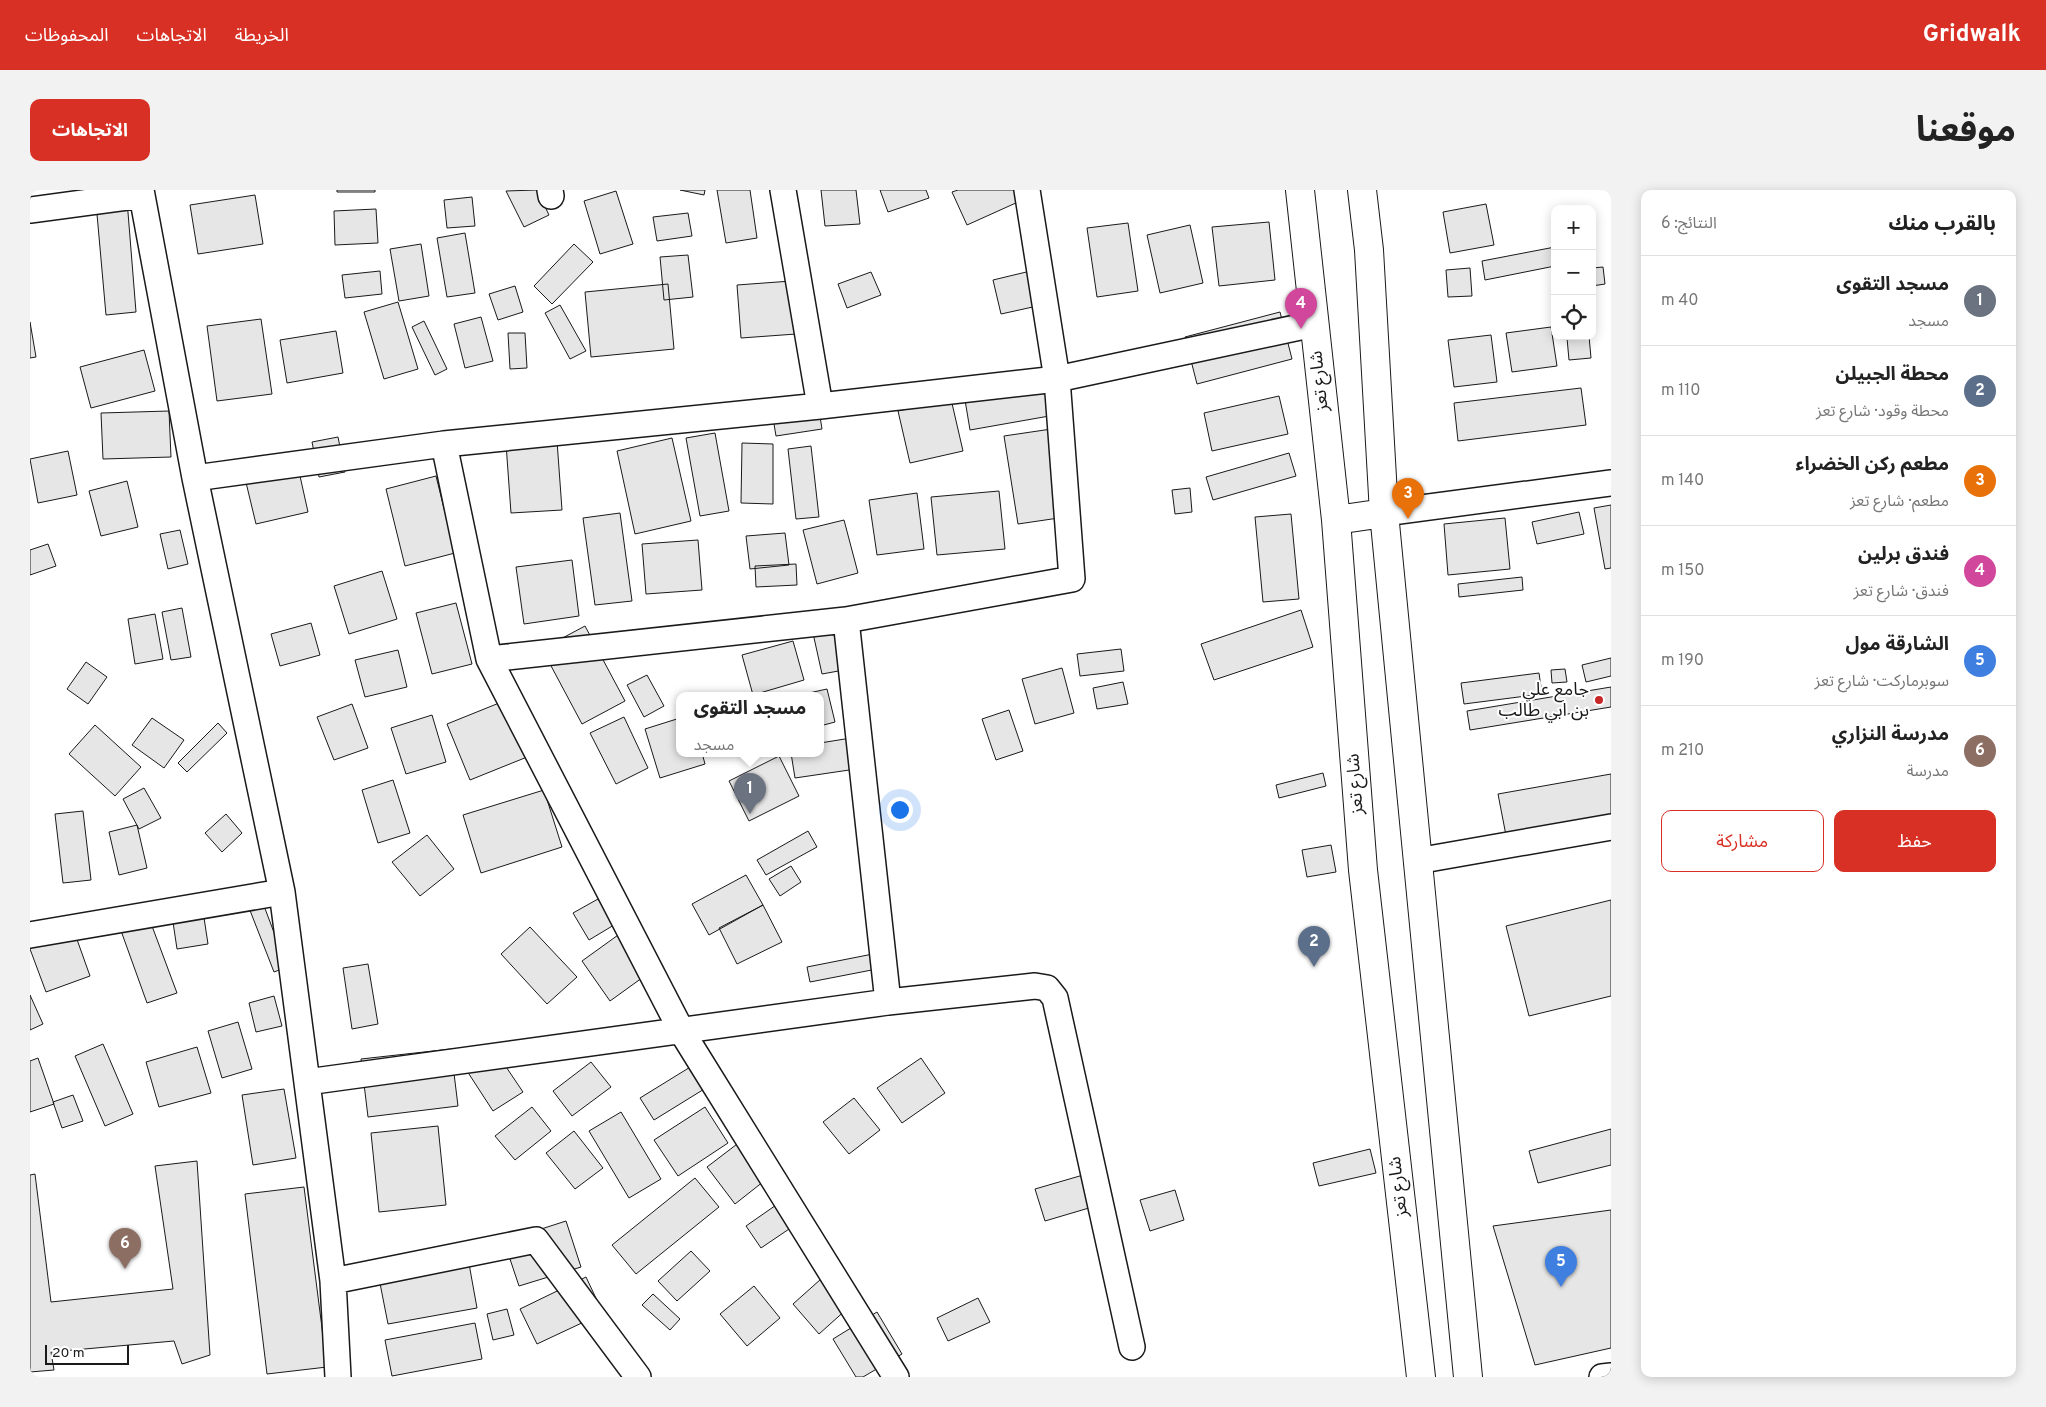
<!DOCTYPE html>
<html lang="ar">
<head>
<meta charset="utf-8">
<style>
  body { margin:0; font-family:Overpass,"Noto Sans Arabic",sans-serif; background:#f2f2f2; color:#222; direction:rtl }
  .controls { position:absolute; right:15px; top:15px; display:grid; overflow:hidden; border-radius:10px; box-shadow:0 2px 12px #0003 }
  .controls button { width:45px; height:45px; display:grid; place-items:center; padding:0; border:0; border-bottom:1px solid #e0e0e0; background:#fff; color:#222; font:25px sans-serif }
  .scale { position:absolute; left:15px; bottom:12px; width:84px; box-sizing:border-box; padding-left:5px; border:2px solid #1a1a1a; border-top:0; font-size:14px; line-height:18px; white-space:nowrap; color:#1a1a1a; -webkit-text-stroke:4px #fff; paint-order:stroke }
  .you { position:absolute; left:869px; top:619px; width:18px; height:18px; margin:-12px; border:4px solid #fff; border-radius:50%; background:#1a73e8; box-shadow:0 0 0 8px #1a73e833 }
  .badge { display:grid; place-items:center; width:32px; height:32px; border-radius:50%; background:#d93025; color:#fff; font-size:16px; font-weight:700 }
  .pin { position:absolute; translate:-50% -41px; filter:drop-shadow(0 1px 2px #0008) }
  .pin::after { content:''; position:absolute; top:26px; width:18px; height:15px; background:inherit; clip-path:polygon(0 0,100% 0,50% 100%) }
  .popup { position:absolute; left:646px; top:502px; width:148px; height:65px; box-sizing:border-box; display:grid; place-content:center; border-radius:10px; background:#fff; filter:drop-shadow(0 1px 4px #0005); font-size:16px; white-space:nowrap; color:#767676 }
  .popup b { font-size:19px; color:#222 }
  .popup::after { content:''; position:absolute; left:50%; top:100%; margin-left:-10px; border:10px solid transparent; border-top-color:#fff }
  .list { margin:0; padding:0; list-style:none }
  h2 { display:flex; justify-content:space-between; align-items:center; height:65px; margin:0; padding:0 20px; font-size:21px }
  h2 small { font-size:16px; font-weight:400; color:#767676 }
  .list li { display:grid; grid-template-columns:32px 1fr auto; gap:15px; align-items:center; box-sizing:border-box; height:90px; padding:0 20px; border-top:1px solid #e0e0e0 }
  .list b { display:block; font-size:19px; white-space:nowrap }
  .list p { margin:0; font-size:16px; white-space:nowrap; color:#767676 }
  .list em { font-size:16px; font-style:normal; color:#767676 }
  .actions { display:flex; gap:10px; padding:15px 20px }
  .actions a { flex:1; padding:11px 0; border:1px solid #d93025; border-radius:10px; text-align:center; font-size:18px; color:#d93025 }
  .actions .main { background:#d93025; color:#fff }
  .icon { flex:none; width:28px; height:28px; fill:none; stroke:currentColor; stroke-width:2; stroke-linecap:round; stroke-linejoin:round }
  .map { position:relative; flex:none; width:1581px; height:1187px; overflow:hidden; direction:ltr; border-radius:10px }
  header { display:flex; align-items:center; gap:30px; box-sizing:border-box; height:70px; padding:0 25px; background:#d93025; color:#fff }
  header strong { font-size:24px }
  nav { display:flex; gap:28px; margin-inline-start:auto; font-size:18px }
  .intro { display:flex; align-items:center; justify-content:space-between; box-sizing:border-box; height:120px; padding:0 30px }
  h1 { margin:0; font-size:35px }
  .button { padding:12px 22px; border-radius:10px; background:#d93025; color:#fff; font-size:18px; font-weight:700 }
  main { display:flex; gap:30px; padding:0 30px }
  aside { flex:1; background:#fff; border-radius:10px; box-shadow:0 2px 12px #0003 }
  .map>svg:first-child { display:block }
</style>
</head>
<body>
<header>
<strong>Gridwalk</strong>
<nav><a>الخريطة</a><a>الاتجاهات</a><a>المحفوظات</a></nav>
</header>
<div class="intro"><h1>موقعنا</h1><a class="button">الاتجاهات</a></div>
<main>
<aside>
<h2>بالقرب منك<small>النتائج: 6</small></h2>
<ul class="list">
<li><span class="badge" style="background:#6b7280">1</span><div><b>مسجد التقوى</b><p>مسجد</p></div><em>40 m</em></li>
<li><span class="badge" style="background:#5c6f8a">2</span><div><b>محطة الجبيلن</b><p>محطة وقود · شارع تعز</p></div><em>110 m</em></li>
<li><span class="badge" style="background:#e8710a">3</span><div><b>مطعم ركن الخضراء</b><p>مطعم · شارع تعز</p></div><em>140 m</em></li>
<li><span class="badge" style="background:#d1479c">4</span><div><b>فندق برلين</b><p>فندق · شارع تعز</p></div><em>150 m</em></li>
<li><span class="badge" style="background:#3f7fe0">5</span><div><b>الشارقة مول</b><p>سوبرماركت · شارع تعز</p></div><em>190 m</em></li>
<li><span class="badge" style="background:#8d6e63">6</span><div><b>مدرسة النزاري</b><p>مدرسة</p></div><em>210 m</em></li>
</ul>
<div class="actions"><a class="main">حفظ</a><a>مشاركة</a></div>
</aside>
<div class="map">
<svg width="1581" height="1187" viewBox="0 0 1581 1187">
  <rect width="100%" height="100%" fill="#fff"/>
  <!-- building -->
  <path fill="#e6e6e6" stroke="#1a1a1a" d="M307 0H345V2H307Z
    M507 0 519 25 494 37 476 1Z
    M650 0H675L674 5Z
    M687 0H720L727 48 696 53Z
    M791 0H826L830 34 795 36Z
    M850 0H896L899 8 858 22Z
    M928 0H1007L1008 3 937 35 922 2Z
    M586 1 603 54 570 64 554 11Z
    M225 5 233 54 168 64 160 15Z
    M442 7 445 36 417 38 414 10Z
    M97 10 106 122 76 125 66 13Z
    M1456 14 1464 55 1420 63 1413 22Z
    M346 19 348 53 305 55 304 21Z
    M658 23 662 46 627 51 623 27Z
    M1239 32 1245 90 1189 96 1182 37Z
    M1098 33 1108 101 1067 107 1057 38Z
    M1160 35 1173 93 1130 103 1117 45Z
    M435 43 445 103 417 107 407 48Z
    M391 54 399 106 369 111 360 59Z
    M544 54 563 72 522 114 504 96Z
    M1525 57V76L1455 90 1452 71Z
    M658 65 663 107 634 110 630 67Z
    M1573 77 1575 94 1562 96V78Z
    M1013 78 1021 113 971 124 963 90Z
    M1440 78 1442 106 1418 107 1416 80Z
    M350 81 352 104 315 108 312 85Z
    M841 82 851 105 817 118 808 94Z
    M775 90 780 143 711 148 707 95Z
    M638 94 644 159 561 167 555 102Z
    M485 96 493 122 468 130 459 104Z
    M368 112 388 179 354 189 334 122Z
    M530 115 556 161 540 169 515 123Z
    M1250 122 1262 169 1167 194 1155 147Z
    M451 127 463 171 435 178 424 134Z
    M231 129 242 204 187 211 177 136Z
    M394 131 417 179 405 185 382 137Z
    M0 132 6 167 0 168Z
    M1521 137 1527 176 1482 182 1476 143Z
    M306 141 313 183 257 193 250 150Z
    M478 143H495L497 178 480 179Z
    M1461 145 1467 192 1424 197 1418 150Z
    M1559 146 1561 168 1539 170 1537 148Z
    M114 160 125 201 61 218 50 177Z
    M1020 194 1025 225 940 240 935 210Z
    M1551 198 1556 235 1428 251 1424 213Z
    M1249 206 1258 244 1182 261 1174 223Z
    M921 209 933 261 880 273 868 221Z
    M789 220 792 239 746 246 743 228Z
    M139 221 141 267 73 269 71 223Z
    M526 237 532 320 481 323 475 240Z
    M1035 237 1049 325 988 334 974 246Z
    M685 243 699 321 670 326 656 248Z
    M308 247 315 282 289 287 282 252Z
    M642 248 661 331 605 344 587 261Z
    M712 253 743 254V314L711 313Z
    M781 256 789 327 766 329 758 259Z
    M38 261 47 305 8 313 0 269Z
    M1259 263 1266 286 1183 310 1176 287Z
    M266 268 278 322 226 334 213 280Z
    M406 286 425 363 375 376 356 299Z
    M97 291 108 337 71 346 59 301Z
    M1160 298 1162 322 1145 324 1142 300Z
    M969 301 975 359 907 365 901 307Z
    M887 303 894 359 847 365 839 310Z
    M1581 315V378L1575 379 1564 318Z
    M1549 322 1554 344 1507 354 1502 332Z
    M590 323 602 411 565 415 553 328Z
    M1261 324 1269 409 1233 412 1225 327Z
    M1475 328 1480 379 1418 385 1414 334Z
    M814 330 828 383 787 394 773 340Z
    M150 340 158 374 138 379 130 344Z
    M755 343 759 375 720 379 716 346Z
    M668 350 672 400 616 404 612 354Z
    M18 354 26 376 0 385V360Z
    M542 370 549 426 494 434 486 377Z
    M766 374 767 395 726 397 725 376Z
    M352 381 367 429 319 444 304 396Z
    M1492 387 1493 400 1429 407 1428 394Z
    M426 413 442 474 402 484 386 423Z
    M152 418 161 467 141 470 132 422Z
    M812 418 825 478 792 484 779 425Z
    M1271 420 1283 457 1184 490 1171 454Z
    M125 424 133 469 105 474 98 429Z
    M281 433 290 465 250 476 241 444Z
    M555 436 595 511 552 534 512 459Z
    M763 451 774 490 723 505 712 465Z
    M1091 459 1094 481 1050 486 1047 464Z
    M368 460 377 497 335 507 325 470Z
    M1581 468V486L1556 492 1552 475Z
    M56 472 77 487 58 514 37 499Z
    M1032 478 1044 523 1005 534 992 489Z
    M1535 479 1537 492 1522 493 1521 480Z
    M1509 483 1512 504 1434 514 1431 493Z
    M617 485 634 516 614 527 597 495Z
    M1093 492 1098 514 1067 519 1063 498Z
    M1581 497V517L1440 540 1437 521Z
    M797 499 805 532 790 536V505H770Z
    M484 507 507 563 440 590 417 534Z
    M322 514 338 558 304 570 287 527Z
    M979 520 993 561 966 570 952 529Z
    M402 525 416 572 376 584 361 538Z
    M594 527 618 578 586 594 560 543Z
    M122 528 154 550 134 578 102 555Z
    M650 528V563H672L675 574 630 588 615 539Z
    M188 533 197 543 157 582 148 573Z
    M65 535 111 577 85 606 39 564Z
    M821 548 826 579 765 588 761 563H790V553Z
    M749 566 769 606 719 631 699 591Z
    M1293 583 1296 596 1249 608 1246 595Z
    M1581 584V643L1479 661 1468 604Z
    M363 590 380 643 348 653 332 600Z
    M114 598 131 628 109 639 93 609Z
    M514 600 532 657 451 683 433 625Z
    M53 621 61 690 33 693 25 624Z
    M196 624 212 643 192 662 175 643Z
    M107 635 117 678 89 685 79 642Z
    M778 641 787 657 736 685 727 670Z
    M397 645 424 679 390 706 362 672Z
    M1301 655 1306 682 1277 687 1272 660Z
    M761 676 771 692 750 706 739 689Z
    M716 685 733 715 679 745 662 714Z
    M228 700 257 777 244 782 214 705Z
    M171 708 178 754 147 759 140 712Z
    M568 709 584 735 559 750 543 723Z
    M1581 710V806L1499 826 1476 736Z
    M733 715 752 752 707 774 689 738Z
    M39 727 60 786 16 802 0 759V741Z
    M119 728 147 803 117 813 90 738Z
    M602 735 630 775 580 811 552 771Z
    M500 737 547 787 517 814 471 764Z
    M848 763 852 778 780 792 777 777Z
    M338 774 348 834 322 839 313 778Z
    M0 805 13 834 0 840Z
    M244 806 252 836 226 842 219 813Z
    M208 832 222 879 192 888 178 841Z
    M73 854 103 924 75 936 45 866Z
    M167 857 181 903 129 917 116 872Z
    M421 859 428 916 338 927 331 869Z
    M466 862 493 902 463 921 437 881Z
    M8 868 24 914 0 922V871Z
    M891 868 915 903 872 933 847 898Z
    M670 871 684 893 624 930 610 908Z
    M561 872 581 897 542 926 523 901Z
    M254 899 266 968 223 975 212 905Z
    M43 905 53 931 32 938 23 912Z
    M824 908 850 940 819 964 793 932Z
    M502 917 521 941 485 970 465 946Z
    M675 917 698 953 648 986 624 950Z
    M591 922 631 989 599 1008 559 941Z
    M408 936 416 1015 349 1022 341 943Z
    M1581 939V975L1508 993 1499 961Z
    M544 941 573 978 545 999 516 963Z
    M715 948 743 984 705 1014 677 977Z
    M1340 959 1346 983 1289 996 1283 973Z
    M167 971 180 1165 152 1174 144 1151 21 1162 24 1180 0 1182V985L5 984 21 1112 143 1099 125 976Z
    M1060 983 1069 1015 1015 1031 1005 999Z
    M665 988 689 1017 606 1084 582 1055Z
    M274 997 297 1177 237 1184 215 1004Z
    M1145 1000 1154 1030 1120 1041 1110 1010Z
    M749 1013 765 1035 731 1058 716 1036Z
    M1581 1020V1158L1505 1175 1463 1036Z
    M536 1031 551 1077 489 1096 474 1051Z
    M436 1057 447 1118 358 1134 346 1073Z
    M661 1061 680 1081 647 1111 628 1091Z
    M556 1087 573 1123 507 1154 490 1119Z
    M791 1089 818 1118 789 1144 763 1114Z
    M724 1096 750 1128 717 1156 690 1124Z
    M623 1104 650 1129 640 1140 612 1115Z
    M948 1108 960 1132 918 1151 907 1128Z
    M477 1119 484 1145 463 1150 457 1124Z
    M847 1122 872 1164 833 1187H826L803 1149Z
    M445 1133 452 1169 362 1186 355 1150Z"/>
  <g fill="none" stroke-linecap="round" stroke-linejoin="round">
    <defs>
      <path id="minor" d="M111 0 165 288 252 702 303 1091 308 1187
        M520 0 521 6
        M753 0 790 216
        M0 20 112 5
        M414 254 459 469 652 842 866 1187
        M165 288 414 254 790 216 1027 189 1284 134
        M1354 323 1581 293
        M816 430 858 812
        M459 469 816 430 1042 389 1027 189 997 0
        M1387 671 1581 637
        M0 745 252 702
        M277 892 858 812 1005 796 1017 798 1025 808 1102 1157
        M303 1091 506 1050 608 1187
        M1572 1187 1581 1186"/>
      <path id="trunk" d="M1270 0 1306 330 1333 680 1391 1187
        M1332 0 1339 60 1354 323 1438 1187
        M1306 330 1354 323"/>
    </defs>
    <!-- minor casing -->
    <use href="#minor" stroke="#1a1a1a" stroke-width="28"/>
    <!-- trunk casing -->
    <use href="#trunk" stroke="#1a1a1a" stroke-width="30"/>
    <!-- minor -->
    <use href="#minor" stroke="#fff" stroke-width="25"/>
    <!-- trunk -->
    <use href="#trunk" stroke="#fff" stroke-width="28"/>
  </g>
  <!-- markers -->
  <circle fill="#c62828" stroke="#fff" stroke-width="2" cx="1569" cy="510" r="5"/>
  <g text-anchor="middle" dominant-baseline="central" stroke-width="4" stroke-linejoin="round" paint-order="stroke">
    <!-- street labels -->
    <g font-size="18" fill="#1a1a1a" stroke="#fff">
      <text transform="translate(1290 191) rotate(-96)">شارع تعز</text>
      <text transform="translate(1326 594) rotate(-94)">شارع تعز</text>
      <text transform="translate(1369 997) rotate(-97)">شارع تعز</text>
    </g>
    <!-- poi labels -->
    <g font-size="18" fill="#1a1a1a" stroke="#fff" text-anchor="end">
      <text x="1559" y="500">جامع علي<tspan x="1559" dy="21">بن ابي طالب</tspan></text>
    </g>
  </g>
</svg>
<div class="controls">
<button>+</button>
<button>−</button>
<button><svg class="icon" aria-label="locate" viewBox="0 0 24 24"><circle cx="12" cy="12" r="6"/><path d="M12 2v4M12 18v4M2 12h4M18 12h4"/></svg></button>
</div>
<div class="scale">20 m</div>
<div class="you"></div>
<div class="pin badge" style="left:720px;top:624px;background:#6b7280">1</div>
<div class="popup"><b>مسجد التقوى</b>مسجد</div>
<div class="pin badge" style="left:1284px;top:777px;background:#5c6f8a">2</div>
<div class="pin badge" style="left:1378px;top:329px;background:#e8710a">3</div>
<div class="pin badge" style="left:1271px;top:139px;background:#d1479c">4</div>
<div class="pin badge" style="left:1531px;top:1097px;background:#3f7fe0">5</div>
<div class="pin badge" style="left:95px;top:1079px;background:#8d6e63">6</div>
</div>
</main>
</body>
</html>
